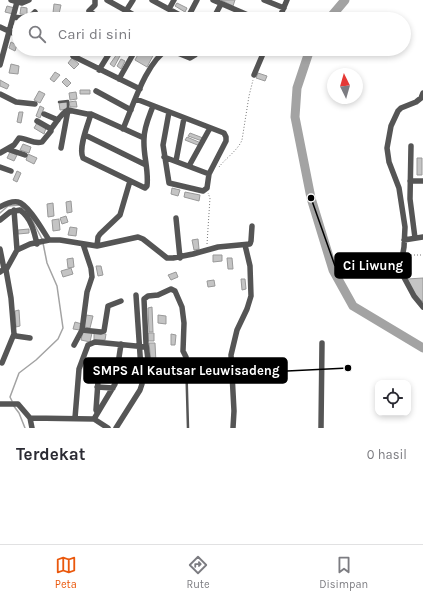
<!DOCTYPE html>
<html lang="id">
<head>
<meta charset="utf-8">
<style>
  body { margin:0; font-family:Karla,sans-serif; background:#f2f2f3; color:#2b2b33 }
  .controls { position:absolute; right:12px; bottom:12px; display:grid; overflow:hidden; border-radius:8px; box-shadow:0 2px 6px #0003 }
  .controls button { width:36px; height:36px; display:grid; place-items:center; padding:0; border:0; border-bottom:1px solid #e1e1e2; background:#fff; color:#2b2b33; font:20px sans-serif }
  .compass { position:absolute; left:327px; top:68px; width:36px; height:36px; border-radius:50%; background:#fff; box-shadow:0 2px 6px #0003; rotate:355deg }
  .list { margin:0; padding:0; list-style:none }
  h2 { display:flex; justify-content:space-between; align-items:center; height:52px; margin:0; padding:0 16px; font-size:17px }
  h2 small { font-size:13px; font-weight:400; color:#7c7c81 }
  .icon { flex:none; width:22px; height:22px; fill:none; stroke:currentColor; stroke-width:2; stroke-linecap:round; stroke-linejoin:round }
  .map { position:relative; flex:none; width:423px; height:428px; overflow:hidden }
  .search { position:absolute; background:#fff; box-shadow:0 2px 6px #0003; left:12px; right:12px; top:12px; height:44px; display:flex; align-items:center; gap:10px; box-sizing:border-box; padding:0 14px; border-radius:22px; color:#7c7c81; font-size:15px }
  .sheet { height:116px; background:#fff }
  nav { display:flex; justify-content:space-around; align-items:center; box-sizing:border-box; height:56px; border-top:1px solid #e1e1e2; background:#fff; font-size:11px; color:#7c7c81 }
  nav a { display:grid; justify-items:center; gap:2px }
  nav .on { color:#ea580c }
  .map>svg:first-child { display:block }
</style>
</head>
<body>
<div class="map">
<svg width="423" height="428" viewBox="0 0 423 428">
  <rect width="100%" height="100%" fill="#fff"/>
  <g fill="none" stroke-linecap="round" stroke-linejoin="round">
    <!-- stream -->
    <path stroke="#a3a3a3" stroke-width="1.5" d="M0 213 8 206 20 205 23 209
      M31 218 42 239
      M12 401 10 397 19 373 36 360 58 339 63 328 57 286 47 263 43 243
      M13 405 19 413 25 428"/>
    <!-- river -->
    <path stroke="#a3a3a3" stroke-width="9" d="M329 19 345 0
      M310 49 297 88 295 117 311 198 333 270 353 306 423 348"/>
  </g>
  <!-- building -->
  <path fill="#c4c4c4" stroke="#999" d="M221 0H235L233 6Z
    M177 3 187 8 185 12 175 6Z
    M54 4 61 5 59 14 53 13Z
    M7 6 15 8 13 14 5 12Z
    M21 7 27 8V15L20 14Z
    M11 42 17 45 15 51 9 48Z
    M141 49H149L155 52 147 67 135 60Z
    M117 54 120 56 114 67 110 64Z
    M72 58 79 64 74 69 68 63Z
    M121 59 125 61 121 69 117 66Z
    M11 64 19 66 18 74 9 73Z
    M55 72 60 75 54 82 50 79Z
    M258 73 267 76 265 81 256 78Z
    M66 78 71 83 67 87 62 82Z
    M0 80 9 85 7 89 0 86Z
    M80 90H90V94H80Z
    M39 91 45 94 40 103 34 100Z
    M76 92 77 99 70 100 69 93Z
    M76 101 77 107H70L69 102Z
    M67 102 68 109 60 110 59 103Z
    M40 106 44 108 40 118 36 116Z
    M19 112H23L21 123 17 122Z
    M37 123 46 128 44 134 34 128Z
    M190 133 203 138 202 141 188 136Z
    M187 137 201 143 200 146 185 140Z
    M23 144 31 147 29 153 20 150Z
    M10 152 17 155 14 161 7 158Z
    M28 154 37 158 34 164 26 160Z
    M417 158H422V175H417Z
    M17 171 21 173 17 182 13 180Z
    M172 188 180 190 178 196 171 194Z
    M185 192 200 195 199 201 184 197Z
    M71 201 72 212 67 213 66 202Z
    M53 203 54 216 48 217 47 204Z
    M66 216 68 222 62 224 60 218Z
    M59 219 60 230 53 231 52 220Z
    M70 227 77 228 76 236 68 235Z
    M29 229V233L18 234V230Z
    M198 239 199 249 194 250 192 240Z
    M213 255H222V261L213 262Z
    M73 258 74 267 68 268 67 259Z
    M227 258H232L233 269H228Z
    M96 266H101L103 275 98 276Z
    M71 268 73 274 63 277 61 271Z
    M176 272 178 277 171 280 168 275Z
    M423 278V302L416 296 407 279Z
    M241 279H245L246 289 242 290Z
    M214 280 215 286 208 287 207 281Z
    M152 307 153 332H149L148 308Z
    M19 310 20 326 16 327 15 311Z
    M86 315 93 316 90 328 84 327Z
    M158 315 166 316V324L158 323Z
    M75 322 82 324 80 330 73 329Z
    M83 331 92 333 90 342 81 340Z
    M94 333 106 334 105 340H94Z
    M148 333H154V341H148Z
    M171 334 176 335 175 345H171Z
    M149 343H155L156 363H151Z"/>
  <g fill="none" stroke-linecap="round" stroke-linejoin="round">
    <!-- path -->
    <path stroke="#777" stroke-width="1" stroke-dasharray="1 2" stroke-linecap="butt" d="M219 167C226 158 238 150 242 140L249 96 253 80
      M207 244 210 198 208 193
      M408 255H423"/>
    <!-- service -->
    <path stroke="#555" stroke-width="2.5" d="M59 102 68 101V110
      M186 357 188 428"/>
    <!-- minor -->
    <path stroke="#555" stroke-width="5.5" d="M11 0 22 3 29 0
      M95 0V5L89 11 101 19
      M107 0 141 19
      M152 0 187 19
      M213 0 257 19
      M264 0 284 8
      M169 9 174 0
      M126 11 133 0
      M13 17C23 18 28 20 35 12
      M187 19 197 0
      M213 19 221 4
      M279 19 287 0
      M0 27 19 36
      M168 49 190 58 195 55 198 49
      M73 56 140 89
      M0 65 17 2
      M99 70 112 49
      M254 75 265 49
      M119 79 136 49
      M96 91 131 110
      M423 93 421 98 416 102 401 108 398 111 391 126 387 148 389 162 399 188 405 227 404 247 400 270 414 296 423 307
      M0 94 16 102 35 104
      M136 99 224 133 226 137V141L209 174 164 157
      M169 112 163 145 169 183 203 191 207 188 209 174
      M44 114 58 120
      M91 114C88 124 78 148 83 158L145 188 147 186C149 170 143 155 144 139 144 127 149 117 153 106
      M51 129C56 123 61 113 68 110L87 114H91L144 138
      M123 129C133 106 146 62 168 49
      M85 135 146 165
      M411 146 410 199 415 238
      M61 148 68 110
      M7 149 25 155
      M0 153 14 145 19 138C27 138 34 145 42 142L51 131V129L37 121
      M176 161 184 118
      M189 166 210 128
      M0 167 11 171
      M410 181H423
      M0 207C5 204 11 201 18 202 28 204 43 231 49 240
      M14 210 17 250
      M176 218 180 258
      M0 220 10 212 20 210C31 218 34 231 37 244
      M404 240 423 237
      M97 246 98 237 100 234 120 215 130 181
      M0 249 4 269
      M6 270 11 298 14 334 16 336 30 338
      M0 272 4 269 6 270 17 250 30 244 49 240H60L97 246 138 237 143 239 167 258H173L193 254 218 247 250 244 251 241 252 226
      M82 330 101 332 104 331 108 306 121 301
      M74 345 82 330 87 292 92 277 91 268 83 244
      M148 360 146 344 144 299 148 296 158 295 171 289 175 291 182 307 184 323 183 351 186 357
      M2 363 14 334
      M97 387 113 388
      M0 404H18L30 418 32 428
      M97 412 96 410 99 367 100 366 118 368
      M30 418 94 419 115 384 121 344
      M75 418 79 369 88 345 95 342 146 347
      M94 419 108 428
      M116 428 140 390 142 384 136 295
      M233 428 234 411 231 355 237 330 247 309 251 296 250 266 245 245
      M321 428 322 343"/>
  </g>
  <!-- callouts -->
  <path fill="none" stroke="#000" stroke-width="1.5" d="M311 198L335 266M348 368L287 371"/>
  <g fill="#000" stroke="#fff" stroke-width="1.5">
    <circle cx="311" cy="198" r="4"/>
    <circle cx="348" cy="368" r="4"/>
  </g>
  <g fill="#000" stroke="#000" stroke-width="1.5">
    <rect x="335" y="253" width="76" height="25" rx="4"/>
    <rect x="84" y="358" width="203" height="25" rx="4"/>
  </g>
  <g font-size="13" text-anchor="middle" font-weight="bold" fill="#fff">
    <text x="373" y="270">Ci Liwung</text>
    <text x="186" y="375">SMPS Al Kautsar Leuwisadeng</text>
  </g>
</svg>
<div class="controls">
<button><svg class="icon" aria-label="locate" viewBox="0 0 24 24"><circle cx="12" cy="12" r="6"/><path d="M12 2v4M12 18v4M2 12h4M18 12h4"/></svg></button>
</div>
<svg class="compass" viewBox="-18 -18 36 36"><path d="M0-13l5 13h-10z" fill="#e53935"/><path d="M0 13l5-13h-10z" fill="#7c7c81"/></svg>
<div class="search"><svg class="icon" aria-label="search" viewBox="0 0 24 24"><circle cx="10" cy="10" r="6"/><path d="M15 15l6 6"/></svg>Cari di sini</div>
</div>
<section class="sheet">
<h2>Terdekat<small>0 hasil</small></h2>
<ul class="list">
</ul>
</section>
<nav>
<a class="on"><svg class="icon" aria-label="map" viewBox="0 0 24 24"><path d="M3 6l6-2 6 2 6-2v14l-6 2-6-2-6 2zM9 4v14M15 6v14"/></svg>Peta</a>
<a><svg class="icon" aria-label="directions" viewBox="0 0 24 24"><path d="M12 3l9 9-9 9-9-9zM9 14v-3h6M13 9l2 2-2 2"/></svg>Rute</a>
<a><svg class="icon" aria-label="saved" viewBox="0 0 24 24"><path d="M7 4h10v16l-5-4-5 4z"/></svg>Disimpan</a>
</nav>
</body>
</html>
